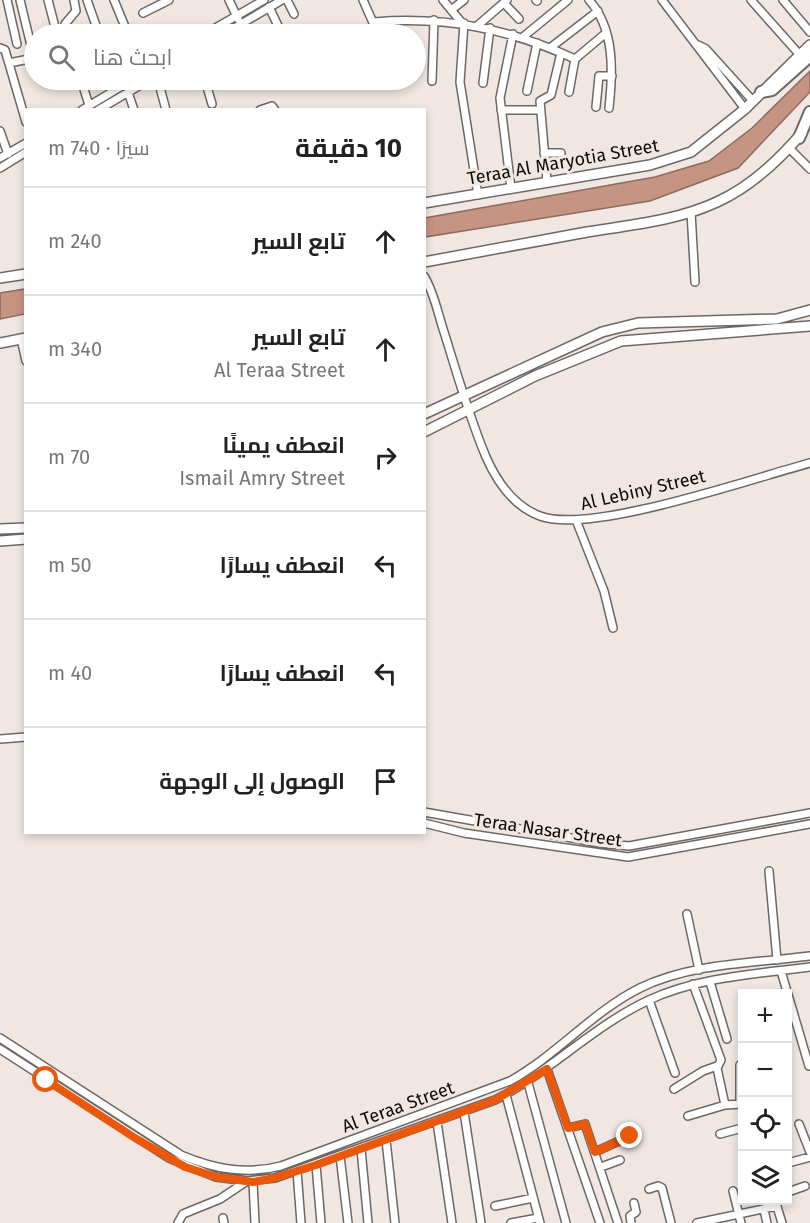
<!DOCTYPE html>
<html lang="ar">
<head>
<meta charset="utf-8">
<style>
  body { margin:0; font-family:"Fira Sans",Cairo,sans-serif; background:#f6f6f6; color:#222; direction:rtl }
  .controls { position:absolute; right:18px; bottom:18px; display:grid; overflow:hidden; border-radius:0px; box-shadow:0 3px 9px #0003 }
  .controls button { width:54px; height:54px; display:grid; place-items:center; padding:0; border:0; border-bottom:2px solid #e0e0e0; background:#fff; color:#222; font:30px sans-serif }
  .stop { position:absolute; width:18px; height:18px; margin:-14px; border:4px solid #ea580c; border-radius:50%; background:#fff }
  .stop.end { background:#ea580c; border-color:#fff; box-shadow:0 2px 6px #0008 }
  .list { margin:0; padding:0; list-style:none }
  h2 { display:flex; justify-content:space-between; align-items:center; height:78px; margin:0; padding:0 24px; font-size:26px }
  h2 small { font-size:20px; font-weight:400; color:#767676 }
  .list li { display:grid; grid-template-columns:39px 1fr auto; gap:18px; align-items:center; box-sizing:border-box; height:108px; padding:0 24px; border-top:2px solid #e0e0e0 }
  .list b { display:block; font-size:22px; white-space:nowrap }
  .list p { margin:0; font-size:20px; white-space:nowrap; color:#767676 }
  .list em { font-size:20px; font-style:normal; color:#767676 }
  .icon { flex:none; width:33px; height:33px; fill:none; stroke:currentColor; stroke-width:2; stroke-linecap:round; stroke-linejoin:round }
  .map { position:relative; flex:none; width:810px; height:1223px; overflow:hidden; direction:ltr }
  .search { position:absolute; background:#fff; box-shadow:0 3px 9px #0003; left:24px; top:24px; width:402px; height:66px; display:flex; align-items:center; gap:15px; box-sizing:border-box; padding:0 21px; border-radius:33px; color:#767676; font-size:22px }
  .panel { position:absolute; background:#fff; box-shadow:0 3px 9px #0003; left:24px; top:108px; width:402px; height:726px; border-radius:0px; direction:rtl }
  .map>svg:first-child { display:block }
</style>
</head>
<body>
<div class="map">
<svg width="810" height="1223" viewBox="0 0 810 1223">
  <rect width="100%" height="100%" fill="#f0e7e3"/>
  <!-- water -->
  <path fill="#c69482" stroke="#8f6b5e" stroke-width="1.5" d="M810 71V92L738 168 650 201 425 237V218L655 177 709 161 752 128Z
    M25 289V314L0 319V293Z"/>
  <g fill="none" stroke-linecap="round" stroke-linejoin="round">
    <defs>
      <path id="minor" d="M7 0 17 44
        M20 0 34 58
        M48 0 54 23
        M87 0 99 34
        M114 0 128 34
        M229 0 238 19
        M287 0 294 14
        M363 0 378 34
        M443 0 462 23
        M536 0 537 1
        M589 0C615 29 613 72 609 108
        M662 0 745 109
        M751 0 799 54
        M783 0 810 32
        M504 3 519 19
        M269 7 281 32
        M451 10 464 0
        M143 13 169 0
        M374 22C446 16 510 29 575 59
        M464 23 460 82 478 195
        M477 26 507 0
        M66 34 65 24 76 11 74 0
        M205 34 264 0
        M224 34 282 0
        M523 37 568 0
        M698 45 706 49 753 101
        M0 48 5 50 26 122
        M550 48 598 11
        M9 63 34 58
        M81 80 89 105
        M114 80 117 89
        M158 80 166 110
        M205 80 212 104
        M432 81 434 20
        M483 83 490 28
        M527 91 537 43
        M128 92 134 110
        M569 92 575 59 606 33
        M596 107 599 76H612
        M82 110 132 80
        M98 110 149 80
        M260 110 272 106 275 110
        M501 110H540
        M0 131 8 154
        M789 148 810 169
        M544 153H561
        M0 158 26 143
        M0 168 26 152
        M547 182 540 101 551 95 561 53
        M511 188 500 98 513 34
        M691 212 695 282
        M424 276C434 292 438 314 444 332 457 373 469 417 486 457 497 482 513 506 540 516 590 535 753 478 810 463
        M21 339 26 361
        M576 520 604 591 613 628
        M0 739 26 737
        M424 812 600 843 629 846 810 813
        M424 823 464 833 628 857 810 824
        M769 871 777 960
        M687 914 699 970
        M781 971 809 1066
        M710 982 727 1039
        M693 984 721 1060 717 1068 725 1105
        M649 1000 675 1073
        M0 1038 181 1155C214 1169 246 1175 281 1166L510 1081C557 1055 592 1012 640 988 691 963 755 963 810 956
        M0 1049 169 1158 216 1177 247 1181
        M547 1069 600 1223
        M528 1083 566 1223
        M674 1089 703 1071 717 1066
        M506 1095 540 1223
        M740 1104V1065
        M464 1112 481 1223
        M688 1116 725 1105 742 1104
        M437 1122 452 1223
        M799 1124 810 1152
        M568 1128 585 1124 618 1223
        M720 1134 742 1128
        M386 1140 395 1223
        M361 1149 368 1223
        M595 1152 630 1136
        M340 1156 348 1223
        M788 1163 810 1157
        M316 1165 321 1223
        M601 1167 620 1160
        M297 1171 301 1223
        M253 1182 255 1223
        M649 1189 658 1186 662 1188 671 1223
        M733 1191 741 1223
        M788 1192 805 1186
        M775 1200 782 1223
        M495 1206 533 1198
        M764 1210 767 1223
        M223 1218 224 1223
        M178 1223 183 1214 220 1199 247 1181 275 1178 495 1100C550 1072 593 1026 649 1000 698 977 757 974 810 967
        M511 1223 538 1218
        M631 1223 630 1216 636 1212 634 1203
        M697 1223 777 1206"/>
      <path id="major" d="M424 203 650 165 691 152 745 109 810 45
        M424 262C479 252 533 242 587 232 631 225 676 221 717 202 750 187 779 160 802 133
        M0 278 26 274
        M0 343 26 338
        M424 414 602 332 638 323 777 319 810 310
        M424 432 535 376 621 341 810 326
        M0 529 26 528
        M0 541 26 539"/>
      <path id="highway" d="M761 92 772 90 810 56
        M799 138 810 112"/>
    </defs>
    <!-- minor casing -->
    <use href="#minor" stroke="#6f6764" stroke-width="10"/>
    <!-- major casing -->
    <use href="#major" stroke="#6f6764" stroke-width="12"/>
    <!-- highway casing -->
    <use href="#highway" stroke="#6f6764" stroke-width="14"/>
    <!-- minor -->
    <use href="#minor" stroke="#fff" stroke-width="7"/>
    <!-- major -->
    <use href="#major" stroke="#fff" stroke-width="9"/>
    <!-- highway -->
    <use href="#highway" stroke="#fff" stroke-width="10"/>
  </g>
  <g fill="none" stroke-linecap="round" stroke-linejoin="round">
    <!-- route -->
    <path stroke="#ea580c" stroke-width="8" d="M46 1080 135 1138 185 1167 216 1177 253 1182 275 1178 316 1165 495 1100 547 1069 568 1128 585 1124 595 1152 630 1136"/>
  </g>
  <g text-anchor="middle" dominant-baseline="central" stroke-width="6" stroke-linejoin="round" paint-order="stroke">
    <!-- street labels -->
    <g font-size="18" fill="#0e0b09" stroke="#f0e7e3">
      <text transform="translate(563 162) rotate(-10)">Teraa Al Maryotia Street</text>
      <text transform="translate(643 490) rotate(-13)">Al Lebiny Street</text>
      <text transform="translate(548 830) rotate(8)">Teraa Nasar Street</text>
      <text transform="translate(398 1107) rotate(-20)">Al Teraa Street</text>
    </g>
  </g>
</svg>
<div class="controls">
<button>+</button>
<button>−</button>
<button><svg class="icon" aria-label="locate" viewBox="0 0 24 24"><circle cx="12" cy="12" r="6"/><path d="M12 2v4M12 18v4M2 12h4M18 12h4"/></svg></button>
<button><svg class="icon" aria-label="layers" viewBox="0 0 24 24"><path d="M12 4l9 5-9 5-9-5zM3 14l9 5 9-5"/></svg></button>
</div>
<div class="stop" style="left:46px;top:1080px"></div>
<div class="stop end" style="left:630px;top:1136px"></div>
<div class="search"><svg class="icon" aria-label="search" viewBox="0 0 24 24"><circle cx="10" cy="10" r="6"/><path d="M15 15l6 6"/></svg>ابحث هنا</div>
<section class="panel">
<h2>10 دقيقة<small>سيرًا · 740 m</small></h2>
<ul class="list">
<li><svg class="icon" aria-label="ahead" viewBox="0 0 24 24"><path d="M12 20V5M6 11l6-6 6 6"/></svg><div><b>تابع السير</b></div><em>240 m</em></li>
<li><svg class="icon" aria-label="ahead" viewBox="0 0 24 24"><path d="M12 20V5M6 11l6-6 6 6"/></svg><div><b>تابع السير</b><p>Al Teraa Street</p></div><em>340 m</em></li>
<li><svg class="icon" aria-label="right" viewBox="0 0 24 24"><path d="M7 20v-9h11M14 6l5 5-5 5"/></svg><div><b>انعطف يمينًا</b><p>Ismail Amry Street</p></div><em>70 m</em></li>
<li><svg class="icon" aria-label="left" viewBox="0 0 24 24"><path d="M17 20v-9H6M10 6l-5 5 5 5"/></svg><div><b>انعطف يسارًا</b></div><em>50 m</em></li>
<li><svg class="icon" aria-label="left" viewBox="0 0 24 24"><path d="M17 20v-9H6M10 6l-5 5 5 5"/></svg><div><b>انعطف يسارًا</b></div><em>40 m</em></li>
<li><svg class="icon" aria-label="arrive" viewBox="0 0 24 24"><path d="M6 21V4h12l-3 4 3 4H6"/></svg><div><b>الوصول إلى الوجهة</b></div></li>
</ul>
</section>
</div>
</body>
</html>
